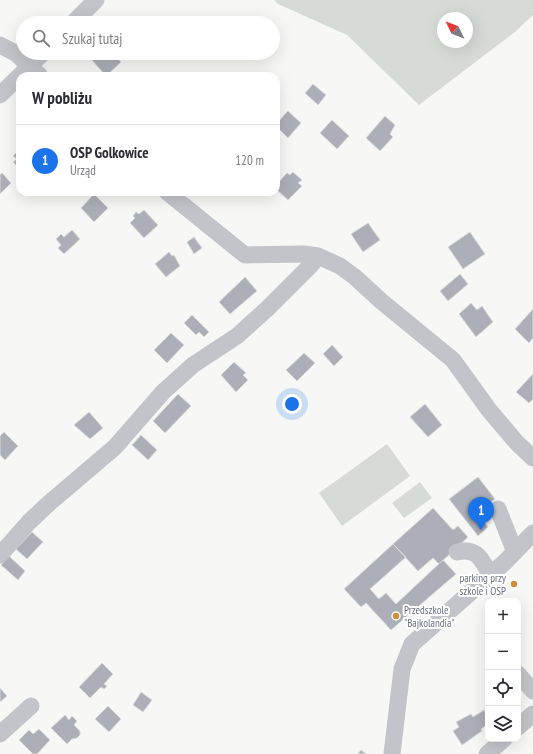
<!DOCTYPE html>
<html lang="pl">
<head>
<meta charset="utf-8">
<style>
  body { margin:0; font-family:"PT Sans Narrow",sans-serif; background:#f2f2f3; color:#2b2b33 }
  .controls { position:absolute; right:12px; bottom:12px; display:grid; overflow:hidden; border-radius:8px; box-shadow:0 4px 16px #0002 }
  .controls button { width:36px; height:36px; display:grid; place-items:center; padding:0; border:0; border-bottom:1px solid #e1e1e2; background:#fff; color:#2b2b33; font:20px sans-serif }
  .compass { position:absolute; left:437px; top:12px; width:36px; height:36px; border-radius:50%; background:#fff; box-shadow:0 4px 16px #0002; rotate:313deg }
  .you { position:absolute; left:292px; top:404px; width:14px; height:14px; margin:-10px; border:3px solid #fff; border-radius:50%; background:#1a73e8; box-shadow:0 0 0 6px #1a73e833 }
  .badge { display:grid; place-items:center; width:26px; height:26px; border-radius:50%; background:#1a73e8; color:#fff; font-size:13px; font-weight:700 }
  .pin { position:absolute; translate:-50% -33px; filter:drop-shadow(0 1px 2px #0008) }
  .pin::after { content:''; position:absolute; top:21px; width:14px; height:12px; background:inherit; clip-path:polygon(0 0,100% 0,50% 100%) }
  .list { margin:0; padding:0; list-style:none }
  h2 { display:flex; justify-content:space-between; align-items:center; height:52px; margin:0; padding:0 16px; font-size:17px }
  h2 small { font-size:13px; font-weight:400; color:#7c7c81 }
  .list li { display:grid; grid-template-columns:26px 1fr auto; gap:12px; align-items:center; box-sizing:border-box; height:72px; padding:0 16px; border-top:1px solid #e1e1e2 }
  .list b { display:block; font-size:15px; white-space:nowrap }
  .list p { margin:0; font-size:13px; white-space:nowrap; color:#7c7c81 }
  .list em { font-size:13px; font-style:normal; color:#7c7c81 }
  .icon { flex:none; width:22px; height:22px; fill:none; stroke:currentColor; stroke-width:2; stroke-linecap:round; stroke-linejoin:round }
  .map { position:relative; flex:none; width:533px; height:754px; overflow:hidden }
  .search { position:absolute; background:#fff; box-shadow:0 4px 16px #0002; left:16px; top:16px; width:264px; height:44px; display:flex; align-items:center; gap:10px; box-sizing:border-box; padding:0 14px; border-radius:22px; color:#7c7c81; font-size:15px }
  .panel { position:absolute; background:#fff; box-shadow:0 4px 16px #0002; left:16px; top:72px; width:264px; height:124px; border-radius:12px }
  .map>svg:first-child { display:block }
</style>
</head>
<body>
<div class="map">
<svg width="533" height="754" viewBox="0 0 533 754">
  <rect width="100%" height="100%" fill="#f7f8f6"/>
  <!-- green -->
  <path fill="#d6dcd5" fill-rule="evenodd" d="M274 0H533V15L515 32 419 105 347 35 278 4ZM443 18H467V42H443Z
    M387 444 410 476 342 526 319 493Z
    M420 482 432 498 404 518 392 503Z"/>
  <!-- building -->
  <path fill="#acafb7" stroke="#d9dad8" d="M97 53H113L121 62 106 76 91 59Z
    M313 84 326 95 318 105 305 93Z
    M288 111 301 123 288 138 276 126V124Z
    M385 116 395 125 390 134 393 137 380 151 366 138Z
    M332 120 349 136 337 149 320 133Z
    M19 150H20V169L13 162 17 159 13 156Z
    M293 172 302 180 298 183 302 186 288 200 276 189V185L287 173 290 175Z
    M2 173 11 183 0 194V175Z
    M94 194 108 208 94 222 81 208Z
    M144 210 158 225 144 238 130 223 135 218 133 216 136 212 139 214Z
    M368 223 380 240 363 252 351 234Z
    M72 230 80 239 64 254 58 248 61 245 56 239 61 234 64 237Z
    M470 232 485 254 463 269 448 247Z
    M194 237 202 248 194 254 187 242Z
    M169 252 172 256 174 255 180 266 166 277 155 264Z
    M460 274 468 284 448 301 440 291Z
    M245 277 257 291 230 314 219 302Z
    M471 303 477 310 482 306 493 322 476 337 459 314Z
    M533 309V338L529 343 515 329Z
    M192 315 209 332 204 337 199 332 196 335 184 323Z
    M171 333 184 345 167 363 154 350Z
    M332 345 343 357 334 366 323 354Z
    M304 353 315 363 297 381 286 370Z
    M234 362 246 373 243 375 248 380 236 392 221 375Z
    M533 374V399L529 403 516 392Z
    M178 394 191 406 165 433 153 421Z
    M425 404 442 425 428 437 410 417Z
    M89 412 103 428 90 439 74 425Z
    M4 432 18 446 5 460 0 455V436Z
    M141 435 157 450 148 460 132 445Z
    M478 477 495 499 477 513 488 527 478 536 449 499Z
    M433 508 453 530 458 526 468 537 439 564 433 558 418 571 393 544Z
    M32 532 43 542 27 559 16 549Z
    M393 544 406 557 370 589 379 599 386 593 396 604 443 560 456 574 391 630 366 603 361 607 344 589Z
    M9 556 25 571 18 580 1 565Z
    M102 663 113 674 104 684 107 686 104 689 101 687 90 698 79 687Z
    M0 688 7 696 0 702Z
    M141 692 152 700 143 712 133 705Z
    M108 706 121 719 109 732 95 719Z
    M484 710 488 717V724L481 729 482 731 462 745 453 731 459 727 456 722 471 714 473 717Z
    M65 715 69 720 72 716 77 721 74 725 80 731V735L77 738 72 739 67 744 51 728Z
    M39 729 50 740 37 754H33L19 740 29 730 33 734Z
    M361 750 366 754H358Z"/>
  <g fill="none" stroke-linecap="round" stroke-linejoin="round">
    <!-- minor -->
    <path stroke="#c2c4c9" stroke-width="17" d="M73 23 96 0
      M0 45 17 54 40 76
      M0 95 43 53
      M167 192 245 255 304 254 318 256 340 266 355 277 381 301 453 360 489 410 517 443 533 458
      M498 509 515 552
      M457 552C477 547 481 559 490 574
      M0 555 29 522 47 505 115 447 163 392 193 365 237 336 268 308 311 265 318 256
      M518 674 533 691
      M518 727 533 714
      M0 734 31 706
      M392 754 402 669 412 644 505 562 533 533
      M487 754 504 739"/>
  </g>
  <!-- markers -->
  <g fill="#ce8f3f" stroke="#fff" stroke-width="1.5">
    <circle cx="514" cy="584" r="4"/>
    <circle cx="396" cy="616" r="4"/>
  </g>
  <g text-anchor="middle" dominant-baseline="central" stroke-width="4" stroke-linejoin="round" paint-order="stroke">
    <!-- poi labels -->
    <g font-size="11" fill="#6b7083" stroke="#fff" text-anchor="end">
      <text x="506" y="578">parking przy<tspan x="506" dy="13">szkole i OSP</tspan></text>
      <text x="404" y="610" text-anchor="start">Przedszkole<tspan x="404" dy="13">"Bajkolandia"</tspan></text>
    </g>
  </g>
</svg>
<div class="controls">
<button>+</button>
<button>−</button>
<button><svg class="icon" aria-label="locate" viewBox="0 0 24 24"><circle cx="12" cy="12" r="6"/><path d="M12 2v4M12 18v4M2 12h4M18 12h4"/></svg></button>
<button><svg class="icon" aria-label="layers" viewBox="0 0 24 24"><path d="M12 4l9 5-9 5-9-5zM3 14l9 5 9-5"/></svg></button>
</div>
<svg class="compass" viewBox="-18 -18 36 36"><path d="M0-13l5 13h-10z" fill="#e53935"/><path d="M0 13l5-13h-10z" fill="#7c7c81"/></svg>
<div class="you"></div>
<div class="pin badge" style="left:481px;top:530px">1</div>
<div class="search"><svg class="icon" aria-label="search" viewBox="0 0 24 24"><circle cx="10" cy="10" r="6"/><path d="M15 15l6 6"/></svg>Szukaj tutaj</div>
<section class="panel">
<h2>W pobliżu<small></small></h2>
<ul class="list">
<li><span class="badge">1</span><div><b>OSP Golkowice</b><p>Urząd</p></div><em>120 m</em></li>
</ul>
</section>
</div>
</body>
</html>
